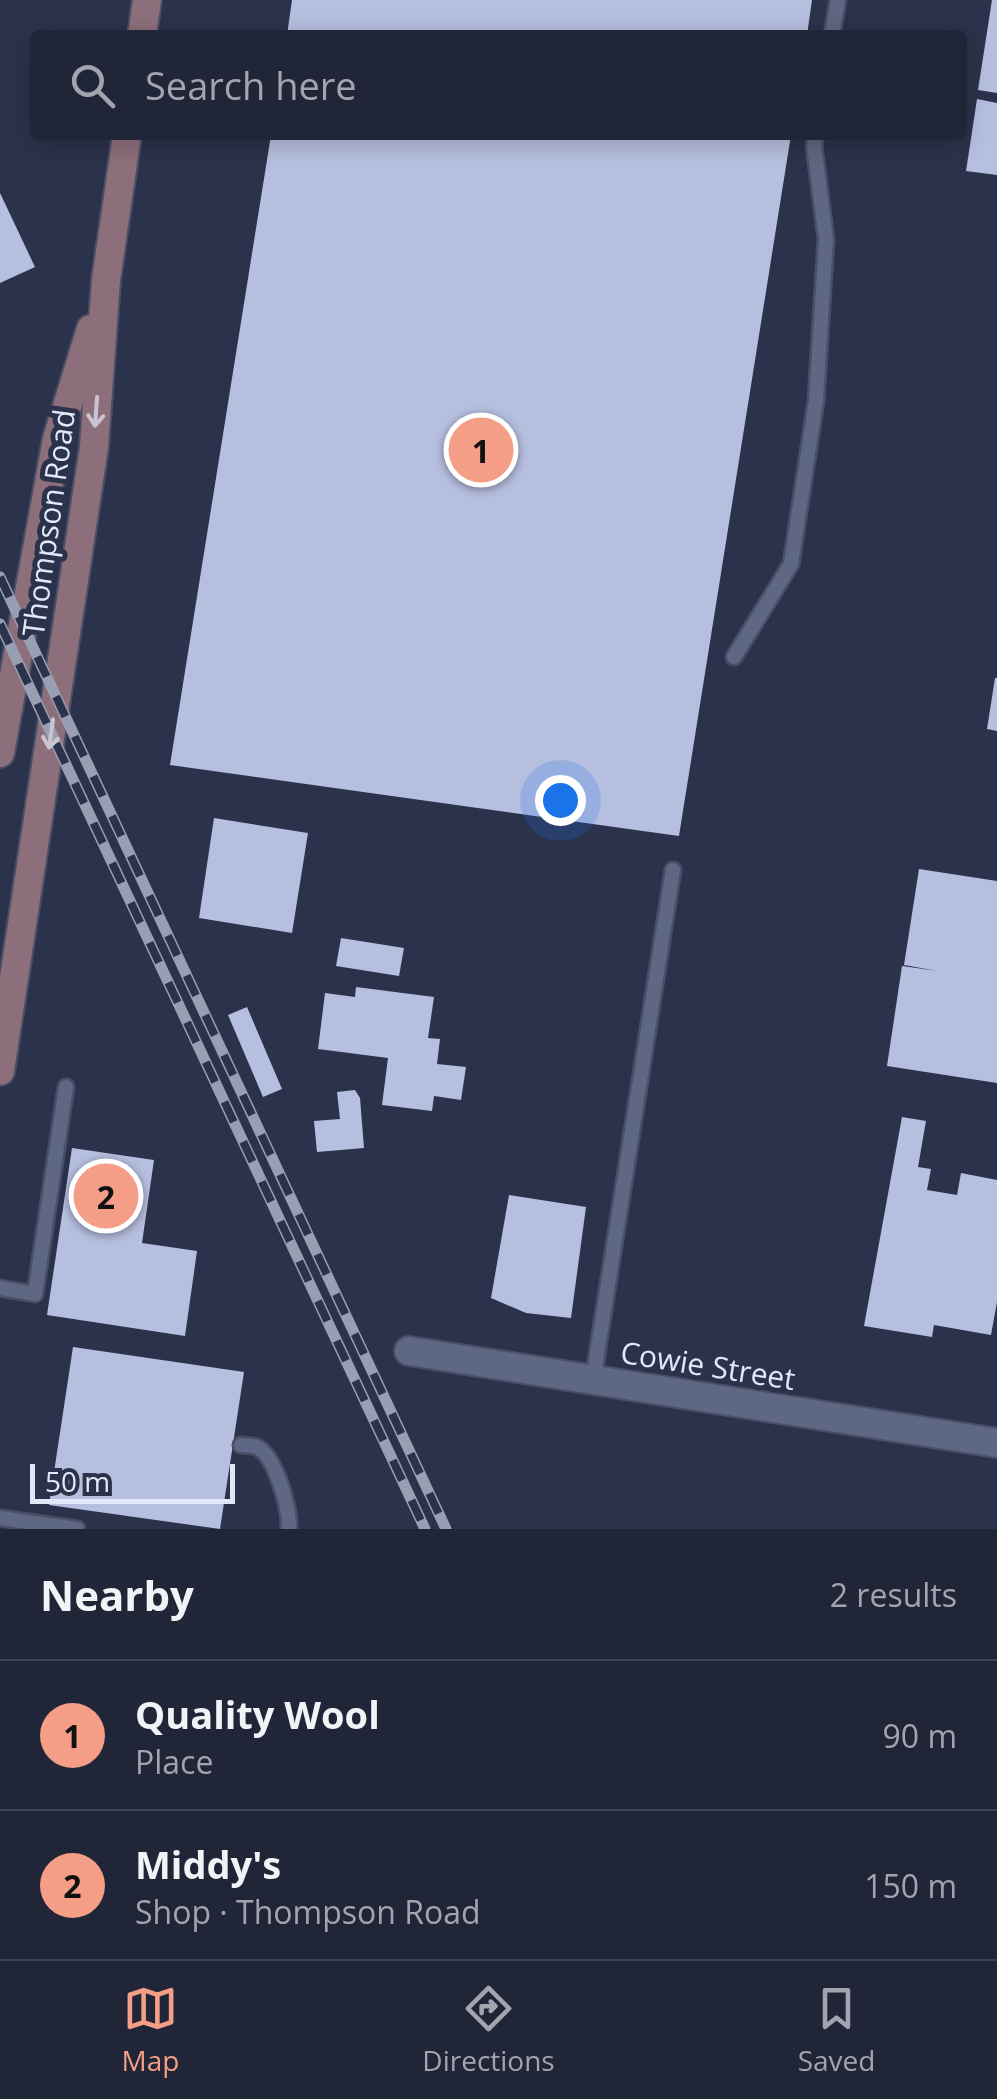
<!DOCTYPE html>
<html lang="en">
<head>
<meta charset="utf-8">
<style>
  body { margin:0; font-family:"Open Sans",sans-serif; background:#2d3243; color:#f1f3f6 }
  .scale { position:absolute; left:30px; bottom:25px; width:205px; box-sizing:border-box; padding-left:10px; border:5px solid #e3e8f8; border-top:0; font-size:28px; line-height:35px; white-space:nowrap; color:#e3e8f8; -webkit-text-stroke:8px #2b324b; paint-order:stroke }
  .you { position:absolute; left:560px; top:800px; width:35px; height:35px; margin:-25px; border:8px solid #fff; border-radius:50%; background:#1a73e8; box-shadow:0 0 0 15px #1a73e833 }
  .badge { display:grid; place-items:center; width:65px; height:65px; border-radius:50%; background:#f49e88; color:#111; font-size:32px; font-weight:700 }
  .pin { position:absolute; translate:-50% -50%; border:5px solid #fff; box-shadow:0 2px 10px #0006 }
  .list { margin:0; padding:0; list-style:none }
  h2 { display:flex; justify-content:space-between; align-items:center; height:130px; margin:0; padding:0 40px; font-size:42px }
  h2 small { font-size:32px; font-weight:400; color:#a2a5ae }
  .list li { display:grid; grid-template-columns:65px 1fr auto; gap:30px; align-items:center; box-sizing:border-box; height:150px; padding:0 40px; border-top:2px solid #3d4353 }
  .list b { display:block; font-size:38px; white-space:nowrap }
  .list p { margin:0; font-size:32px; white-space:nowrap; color:#a2a5ae }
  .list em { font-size:32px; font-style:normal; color:#a2a5ae }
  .icon { flex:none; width:55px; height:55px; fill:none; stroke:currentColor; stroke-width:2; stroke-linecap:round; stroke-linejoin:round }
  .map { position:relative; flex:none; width:997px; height:1529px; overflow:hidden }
  .search { position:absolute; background:#202638; box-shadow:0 5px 25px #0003; left:30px; right:30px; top:30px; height:110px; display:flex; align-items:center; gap:25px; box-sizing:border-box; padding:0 35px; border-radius:10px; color:#a2a5ae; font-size:38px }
  .sheet { height:430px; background:#202638 }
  nav { display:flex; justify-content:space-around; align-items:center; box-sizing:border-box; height:140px; border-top:2px solid #3d4353; background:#202638; font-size:28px; color:#a2a5ae }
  nav a { display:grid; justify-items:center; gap:5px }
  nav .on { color:#f49e88 }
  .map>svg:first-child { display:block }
</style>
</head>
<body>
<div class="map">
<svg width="997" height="1529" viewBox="0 0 997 1529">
  <rect width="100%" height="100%" fill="#2b324b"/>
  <!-- building -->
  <path fill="#b6bfdf" d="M292 0H812L807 35H287Z
    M992 0H997V93L978 90Z
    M977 99 997 103V175L966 171Z
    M271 135H791L679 836 170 765Z
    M0 193 35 267 0 283Z
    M995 678H997V731L987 729Z
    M214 818 308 833 292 933 199 918Z
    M919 869 997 881V1083L887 1066 902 966 938 971 904 965Z
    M341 938 404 948 399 976 336 966Z
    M356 987 434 997 428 1038 440 1039 437 1064 466 1067 461 1100 434 1096 432 1111 382 1105 388 1058 318 1049 325 993 355 997Z
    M247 1007 282 1089 263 1097 228 1015Z
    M355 1090 360 1098 364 1148 317 1152 314 1121 340 1119 337 1092Z
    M902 1117 926 1121 918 1167 931 1169 927 1190 957 1195 961 1173 997 1180V1302L991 1335 934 1325 932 1337 864 1326Z
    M72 1148 154 1160 142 1243 197 1251 185 1336 47 1315Z
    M509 1195 586 1207 571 1318 526 1313 491 1298Z
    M73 1347 244 1372 220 1529 49 1505Z"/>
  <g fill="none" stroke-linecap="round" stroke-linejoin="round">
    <defs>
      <path id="service" d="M832 35 838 0
        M734 657 791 564 816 401 826 239 814 146 816 135
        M0 1288 35 1294 66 1087
        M593 1380 673 870
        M241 1445C243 1445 255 1446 257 1447 276 1457 290 1509 289 1529
        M0 1518 77 1529"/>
      <path id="minor" d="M409 1351 997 1443"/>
      <path id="secondary" d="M142 35 147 0
        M0 753 57 439 91 329
        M0 1071 94 447 106 280 127 135"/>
    </defs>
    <!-- service casing -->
    <use href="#service" stroke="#4a4f65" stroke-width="19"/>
    <!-- minor casing -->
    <use href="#minor" stroke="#4a4f65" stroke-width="32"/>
    <!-- secondary casing -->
    <use href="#secondary" stroke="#4a4f65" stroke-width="32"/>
    <!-- service -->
    <use href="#service" stroke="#5e6783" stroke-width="14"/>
    <!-- minor -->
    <use href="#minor" stroke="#5e6783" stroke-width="28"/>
    <!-- secondary -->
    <use href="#secondary" stroke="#8c6f7b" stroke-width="28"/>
    <defs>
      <path id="rail" d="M0 577 446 1529
        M0 624 425 1529"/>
    </defs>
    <!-- rail casing -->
    <use href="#rail" stroke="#999fb3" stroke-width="11"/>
    <!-- rail -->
    <use href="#rail" stroke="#2b324b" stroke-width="8" stroke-dasharray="22" stroke-linecap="butt"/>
  </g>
  <!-- one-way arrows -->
  <defs><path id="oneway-shaft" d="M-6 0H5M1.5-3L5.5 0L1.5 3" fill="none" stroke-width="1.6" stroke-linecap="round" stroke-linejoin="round" transform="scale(2.5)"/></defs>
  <g stroke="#c9c4d2">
    <use href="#oneway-shaft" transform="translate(96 412) rotate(94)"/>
    <use href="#oneway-shaft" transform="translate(51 734) rotate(98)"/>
  </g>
  <g text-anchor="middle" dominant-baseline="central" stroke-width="10" stroke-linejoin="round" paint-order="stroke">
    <!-- street labels -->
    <g font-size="30" fill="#e3e8f8" stroke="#2b324b">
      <text transform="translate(48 523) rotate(-82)">Thompson Road</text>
      <text transform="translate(708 1365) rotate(9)">Cowie Street</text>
    </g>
  </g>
</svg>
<div class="scale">50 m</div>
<div class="you"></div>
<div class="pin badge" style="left:481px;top:450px">1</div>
<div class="pin badge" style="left:106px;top:1196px">2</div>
<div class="search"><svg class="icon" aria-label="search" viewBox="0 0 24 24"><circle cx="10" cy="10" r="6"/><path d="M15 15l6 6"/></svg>Search here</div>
</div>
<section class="sheet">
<h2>Nearby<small>2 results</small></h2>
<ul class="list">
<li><span class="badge">1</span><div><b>Quality Wool</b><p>Place</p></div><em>90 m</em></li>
<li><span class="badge">2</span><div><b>Middy's</b><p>Shop · Thompson Road</p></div><em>150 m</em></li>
</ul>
</section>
<nav>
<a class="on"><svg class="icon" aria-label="map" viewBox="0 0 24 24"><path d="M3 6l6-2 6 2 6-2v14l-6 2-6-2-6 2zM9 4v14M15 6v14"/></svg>Map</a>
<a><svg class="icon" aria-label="directions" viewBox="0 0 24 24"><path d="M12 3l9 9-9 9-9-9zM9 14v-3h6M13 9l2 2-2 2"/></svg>Directions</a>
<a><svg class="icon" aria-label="saved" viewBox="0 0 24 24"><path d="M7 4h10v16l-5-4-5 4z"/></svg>Saved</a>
</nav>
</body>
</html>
